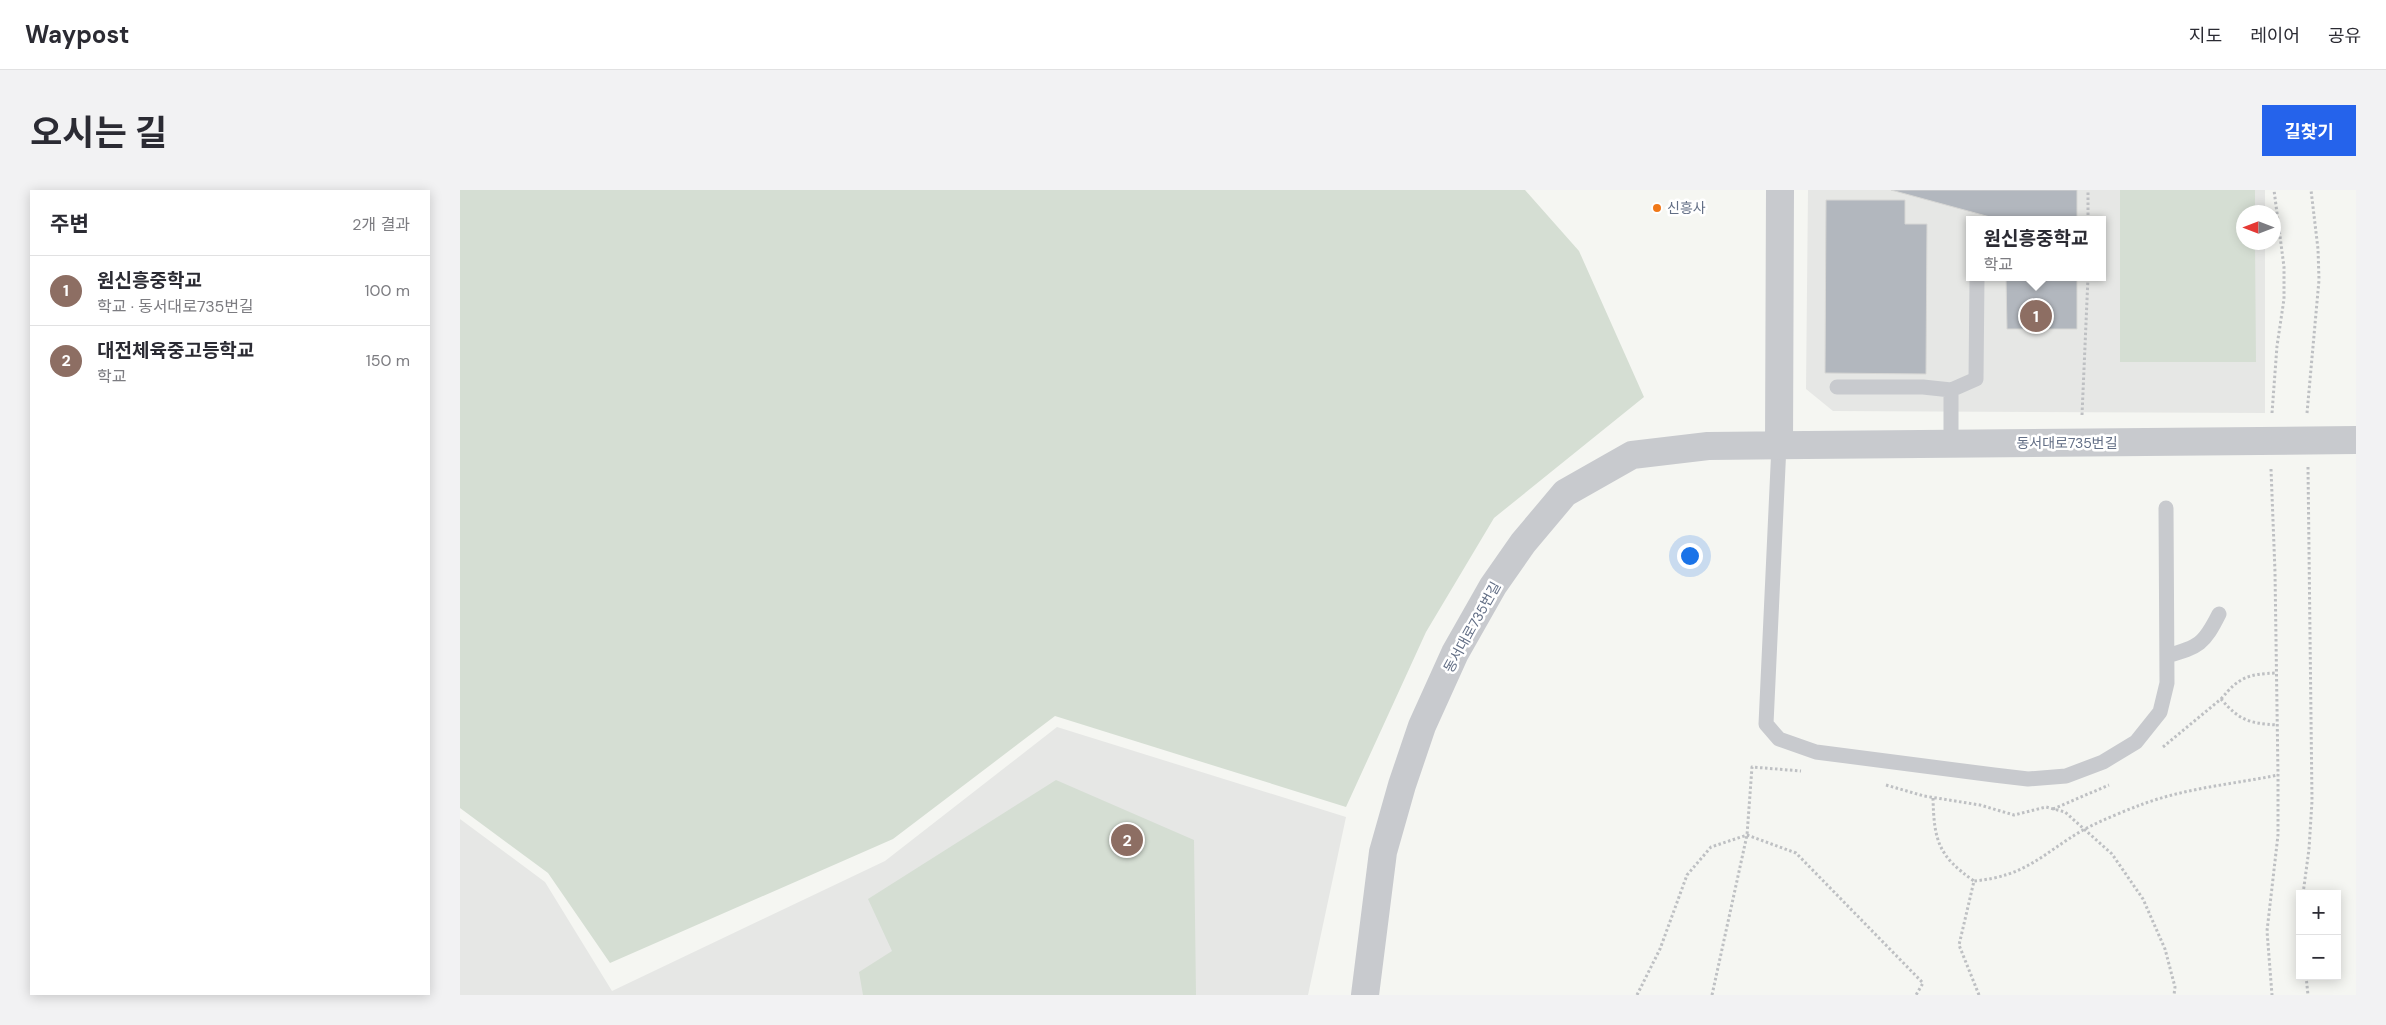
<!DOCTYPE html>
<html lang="ko">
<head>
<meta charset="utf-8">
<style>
  body { margin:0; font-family:"DM Sans","Noto Sans KR",sans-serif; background:#f2f2f3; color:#2b2b33 }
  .controls { position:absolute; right:15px; bottom:15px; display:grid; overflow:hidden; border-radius:0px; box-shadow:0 2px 12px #0003 }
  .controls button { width:45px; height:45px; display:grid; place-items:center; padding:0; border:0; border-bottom:1px solid #e1e1e2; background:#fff; color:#2b2b33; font:25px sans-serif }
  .compass { position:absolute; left:1776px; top:15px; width:45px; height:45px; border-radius:50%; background:#fff; box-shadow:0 2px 12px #0003; rotate:270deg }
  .you { position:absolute; left:1229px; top:365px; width:18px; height:18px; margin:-12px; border:4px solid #fff; border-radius:50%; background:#1a73e8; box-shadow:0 0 0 8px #1a73e833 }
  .badge { display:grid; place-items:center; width:32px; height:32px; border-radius:50%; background:#2563eb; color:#fff; font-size:16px; font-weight:700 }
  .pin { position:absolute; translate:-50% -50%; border:2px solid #fff; box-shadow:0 1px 5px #0006 }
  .popup { position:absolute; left:1506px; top:26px; width:140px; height:65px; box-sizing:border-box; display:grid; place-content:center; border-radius:0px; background:#fff; filter:drop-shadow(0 1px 4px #0005); font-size:16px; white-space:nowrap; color:#7c7c81 }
  .popup b { font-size:19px; color:#2b2b33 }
  .popup::after { content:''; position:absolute; left:50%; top:100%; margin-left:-10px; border:10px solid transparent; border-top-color:#fff }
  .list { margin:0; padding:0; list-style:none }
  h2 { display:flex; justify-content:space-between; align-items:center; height:65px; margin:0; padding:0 20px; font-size:21px }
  h2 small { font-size:16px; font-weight:400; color:#7c7c81 }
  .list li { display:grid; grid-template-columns:32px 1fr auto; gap:15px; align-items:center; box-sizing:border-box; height:70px; padding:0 20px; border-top:1px solid #e1e1e2 }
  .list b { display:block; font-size:19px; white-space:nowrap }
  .list p { margin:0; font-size:16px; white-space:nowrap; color:#7c7c81 }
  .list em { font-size:16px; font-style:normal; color:#7c7c81 }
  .map { position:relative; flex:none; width:1896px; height:805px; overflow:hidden; border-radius:0px }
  header { display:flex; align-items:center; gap:30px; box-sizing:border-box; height:70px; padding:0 25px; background:#fff; border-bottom:1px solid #e1e1e2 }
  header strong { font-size:24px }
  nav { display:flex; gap:28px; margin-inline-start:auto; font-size:18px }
  .intro { display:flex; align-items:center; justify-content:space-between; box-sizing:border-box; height:120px; padding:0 30px }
  h1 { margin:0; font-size:35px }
  .button { padding:12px 22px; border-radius:0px; background:#2563eb; color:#fff; font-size:18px; font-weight:700 }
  main { display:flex; gap:30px; padding:0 30px }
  aside { flex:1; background:#fff; border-radius:0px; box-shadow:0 2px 12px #0003 }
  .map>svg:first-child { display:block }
</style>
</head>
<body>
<header>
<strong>Waypost</strong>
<nav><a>지도</a><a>레이어</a><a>공유</a></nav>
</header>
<div class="intro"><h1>오시는 길</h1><a class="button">길찾기</a></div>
<main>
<aside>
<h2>주변<small>2개 결과</small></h2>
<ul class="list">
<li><span class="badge" style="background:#8d6e63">1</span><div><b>원신흥중학교</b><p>학교 · 동서대로735번길</p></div><em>100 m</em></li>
<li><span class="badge" style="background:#8d6e63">2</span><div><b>대전체육중고등학교</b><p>학교</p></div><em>150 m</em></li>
</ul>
</aside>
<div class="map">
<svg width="1896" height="805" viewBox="0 0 1896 805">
  <rect width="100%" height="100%" fill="#f5f6f2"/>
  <!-- built -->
  <path fill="#e6e7e5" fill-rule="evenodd" d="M1348 0H1805V22H1784V52L1805 53V223L1373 221 1346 199ZM1510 30H1642V87H1510Z
    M597 537 886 627 848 805H0V629L85 692 152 801 425 671Z"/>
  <!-- green -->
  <path fill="#d5ded3" d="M0 0H1065L1119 61 1184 207 1034 328 966 442 886 617 595 526 433 649 150 773 88 683 0 618Z
    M1660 0H1795V22H1784V52L1795 53 1796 172H1660Z
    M596 590 734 650 736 805H403L399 782 432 761 408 709Z"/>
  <!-- building -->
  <path fill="#b2b7be" stroke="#d7d7d5" d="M1431 0H1617V30H1541Z
    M1366 10H1445V34H1467L1466 184 1365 183Z
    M1546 87H1617V139H1547Z"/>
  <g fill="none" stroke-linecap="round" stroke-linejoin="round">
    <!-- path -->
    <path stroke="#bec0c3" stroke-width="3" stroke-dasharray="2.5 2.5" stroke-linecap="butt" d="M1628 30V0
      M1812 223 1817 156 1824 109V77L1814 0
      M1847 223 1859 90 1858 59 1851 0
      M1622 225 1628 87
      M1811 279 1815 382 1818 585V645L1807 741 1812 805
      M1761 509C1779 487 1788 484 1817 483
      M1703 557 1761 509C1780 531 1789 533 1817 535
      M1426 595 1464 606 1520 615 1554 625 1586 617 1605 622 1652 664 1683 709 1705 759 1715 797 1714 805
      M1473 608C1474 650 1478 666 1514 691
      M1593 619 1649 595
      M1843 704 1849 659 1852 611 1848 277
      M1846 786 1848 805
      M1177 805 1200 759 1227 685 1251 657 1287 645 1336 663 1463 793 1456 805
      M1252 805 1287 645 1292 577 1341 581
      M1519 805 1499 755 1514 691C1567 686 1582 664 1623 640 1642 630 1664 621 1683 614 1726 598 1774 594 1818 585"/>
    <!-- lane -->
    <path stroke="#c8cace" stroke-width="15" d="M1377 197H1463L1491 200
      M1491 254V200L1516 189 1517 87
      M1319 255 1306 534 1319 549 1356 562 1534 585 1568 589 1606 586 1643 572 1676 552 1700 522 1707 493 1706 318
      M1707 466C1739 457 1744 454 1759 424"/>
    <!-- street -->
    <path stroke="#c8cace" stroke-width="28" d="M1319 255 1320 0
      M905 805 923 662 942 595 962 536 995 463 1033 396 1063 353 1105 303 1172 265 1248 256 1896 250"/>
  </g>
  <!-- markers -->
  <circle fill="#f07818" stroke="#fff" stroke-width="2" cx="1197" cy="18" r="5"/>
  <g text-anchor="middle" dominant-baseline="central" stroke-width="5" stroke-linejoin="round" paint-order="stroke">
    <!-- poi labels -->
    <g font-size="14" fill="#626e85" stroke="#fff" text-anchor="start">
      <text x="1207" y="18">신흥사</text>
    </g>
    <!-- street labels -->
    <g font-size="14" fill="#626e85" stroke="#fff">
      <text x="1607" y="253">동서대로735번길</text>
      <text transform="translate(1012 437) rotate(-61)">동서대로735번길</text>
    </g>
  </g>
</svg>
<div class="controls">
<button>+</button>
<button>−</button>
</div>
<svg class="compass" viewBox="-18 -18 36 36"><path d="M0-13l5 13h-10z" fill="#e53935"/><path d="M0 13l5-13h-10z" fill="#7c7c81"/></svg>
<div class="you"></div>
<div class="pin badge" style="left:1576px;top:126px;background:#8d6e63">1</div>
<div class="popup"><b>원신흥중학교</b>학교</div>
<div class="pin badge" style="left:667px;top:650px;background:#8d6e63">2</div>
</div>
</main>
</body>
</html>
